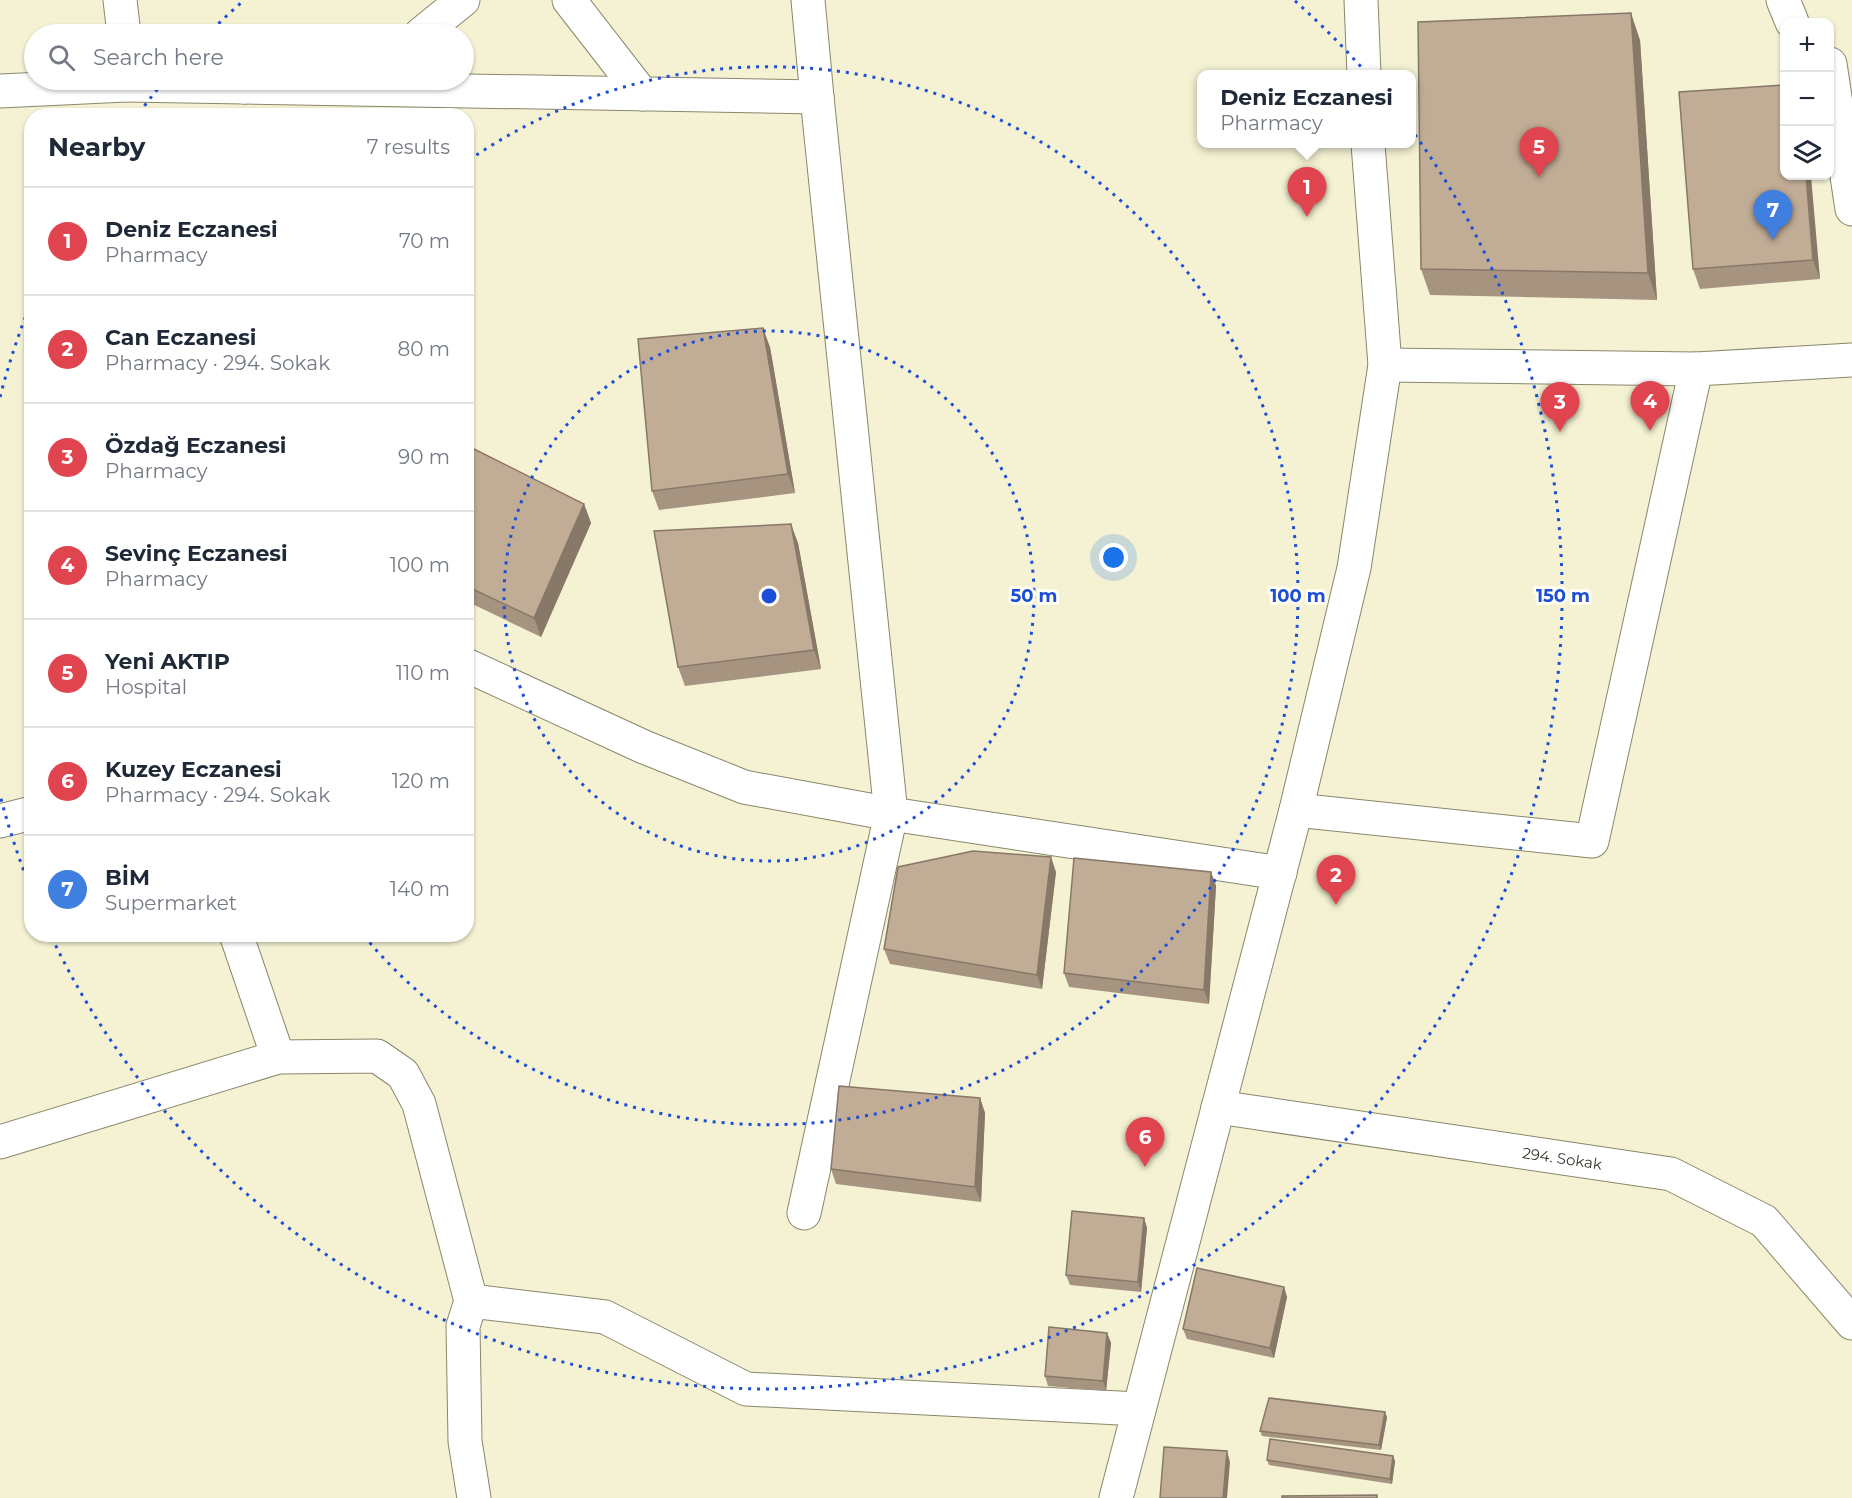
<!DOCTYPE html>
<html lang="en">
<head>
<meta charset="utf-8">
<style>
  body { margin:0; font-family:Montserrat,sans-serif; background:#f2f2f3; color:#1f2937 }
  .controls { position:absolute; right:18px; top:18px; display:grid; overflow:hidden; border-radius:12px; box-shadow:0 2px 4px #0004 }
  .controls button { width:54px; height:54px; display:grid; place-items:center; padding:0; border:0; border-bottom:2px solid #e0e1e3; background:#fff; color:#1f2937; font:30px sans-serif }
  .you { position:absolute; left:1114px; top:558px; width:21px; height:21px; margin:-15px; border:4px solid #fff; border-radius:50%; background:#1a73e8; box-shadow:0 0 0 9px #1a73e833 }
  .badge { display:grid; place-items:center; width:39px; height:39px; border-radius:50%; background:#0b8043; color:#fff; font-size:20px; font-weight:700 }
  .pin { position:absolute; translate:-50% -50px; filter:drop-shadow(0 2px 3px #0008) }
  .pin::after { content:''; position:absolute; top:32px; width:21px; height:18px; background:inherit; clip-path:polygon(0 0,100% 0,50% 100%) }
  .popup { position:absolute; left:1197px; top:70px; width:219px; height:78px; box-sizing:border-box; display:grid; place-content:center; border-radius:12px; background:#fff; filter:drop-shadow(0 2px 4px #0005); font-size:20px; white-space:nowrap; color:#747a83 }
  .popup b { font-size:22px; color:#1f2937 }
  .popup::after { content:''; position:absolute; left:50%; top:100%; margin-left:-12px; border:12px solid transparent; border-top-color:#fff }
  .list { margin:0; padding:0; list-style:none }
  h2 { display:flex; justify-content:space-between; align-items:center; height:78px; margin:0; padding:0 24px; font-size:26px }
  h2 small { font-size:20px; font-weight:400; color:#747a83 }
  .list li { display:grid; grid-template-columns:39px 1fr auto; gap:18px; align-items:center; box-sizing:border-box; height:108px; padding:0 24px; border-top:2px solid #e0e1e3 }
  .list b { display:block; font-size:22px; white-space:nowrap }
  .list p { margin:0; font-size:20px; white-space:nowrap; color:#747a83 }
  .list em { font-size:20px; font-style:normal; color:#747a83 }
  .icon { flex:none; width:33px; height:33px; fill:none; stroke:currentColor; stroke-width:2; stroke-linecap:round; stroke-linejoin:round }
  .map { position:relative; flex:none; width:1852px; height:1498px; overflow:hidden }
  .search { position:absolute; background:#fff; box-shadow:0 2px 4px #0004; left:24px; top:24px; width:450px; height:66px; display:flex; align-items:center; gap:15px; box-sizing:border-box; padding:0 21px; border-radius:33px; color:#747a83; font-size:22px }
  .panel { position:absolute; background:#fff; box-shadow:0 2px 4px #0004; left:24px; top:108px; width:450px; height:834px; border-radius:24px }
  .map>svg:first-child { display:block }
</style>
</head>
<body>
<div class="map">
<svg width="1852" height="1498" viewBox="0 0 1852 1498">
  <rect width="100%" height="100%" fill="#f4f2d3"/>
  <g fill="none" stroke-linecap="round" stroke-linejoin="round">
    <defs>
      <g id="street">
        <path d="M120 0 124 34"/>
        <path d="M569 0 642 94"/>
        <path d="M808 0 817 97"/>
        <path d="M1361 0 1364 74"/>
        <path d="M1783 0 1792 22"/>
        <path d="M421 34 463 0"/>
        <path d="M1830 64 1852 209"/>
        <path d="M126 80V85L244 87 266 83"/>
        <path d="M244 87 817 97 891 814 804 1213"/>
        <path d="M0 91 126 85"/>
        <path d="M1385 365 1696 369 1852 360"/>
        <path d="M466 665 644 747 744 787 891 814 1280 873"/>
        <path d="M1296 810 1592 841 1696 369"/>
        <path d="M0 821 32 813"/>
        <path d="M236 934 278 1057"/>
        <path id="s1" d="M1218 1107 1671 1174 1764 1221 1852 1323"/>
        <path d="M0 1142 278 1057 377 1056 403 1074 419 1104 471 1301 463 1326 465 1441 474 1498"/>
        <path d="M471 1301 605 1317 746 1389 1139 1409"/>
        <path d="M1116 1498 1296 810 1354 568 1385 365 1368 144"/>
      </g>
    </defs>
    <!-- street casing -->
    <use href="#street" stroke="#89876b" stroke-width="35"/>
    <!-- street -->
    <use href="#street" stroke="#fff" stroke-width="33"/>
  </g>
  <!-- wall -->
  <path fill="#a69480" d="M1640 40 1657 300 1430 295 1421 269Z
    M1785 85 1820 279 1700 289 1693 269Z
    M770 347 795 493 659 510 652 491Z
    M466 445 584 504 591 523 541 637 466 601Z
    M798 543 821 669 685 686 678 667Z
    M1056 872 1042 989 890 964 884 949Z
    M1211 872 1216 886 1209 1004 1069 987 1064 973Z
    M980 1098 985 1113 981 1202 836 1184 831 1169Z
    M1144 1218 1147 1228 1141 1292 1070 1285 1066 1275Z
    M1284 1287 1287 1297 1274 1358 1187 1339 1183 1329Z
    M1107 1333 1111 1343 1106 1391 1048 1386 1045 1376Z
    M1387 1417 1381 1450 1262 1436 1260 1431Z
    M1393 1456 1395 1461 1392 1484 1269 1465 1267 1460Z"/>
  <!-- shaded-wall -->
  <path fill="#877868" d="M1631 13 1640 40 1657 300 1648 273Z
    M1806 176H1811L1820 279 1813 260Z
    M763 328 770 347 795 493 788 474Z
    M584 504 591 523 541 637 534 618Z
    M791 524 798 543 821 669 814 650Z
    M1051 857 1056 872 1042 989 1037 975Z
    M1211 872 1216 886 1209 1004 1204 990Z
    M980 1098 985 1113 981 1202 975 1187Z
    M1144 1218 1147 1228 1141 1292 1138 1282Z
    M1284 1287 1287 1297 1274 1358 1270 1348Z
    M1107 1333 1111 1343 1106 1391 1103 1381Z
    M1385 1412 1387 1417 1381 1450 1379 1445Z
    M1227 1451 1230 1462 1227 1498H1223Z
    M1393 1456 1395 1461 1392 1484 1390 1479Z"/>
  <!-- building -->
  <path fill="#c1ac95" stroke="#877868" stroke-width="1.5" d="M1631 13 1648 273 1421 269 1418 22Z
    M1785 85V176H1806L1813 260 1693 269 1679 92Z
    M763 328 788 474 652 491 638 339Z
    M466 445 584 504 534 618 466 586Z
    M791 524 814 650 678 667 654 531Z
    M973 851 1051 857 1037 975 884 949 898 867Z
    M1074 858 1211 872 1204 990 1064 973Z
    M839 1086 980 1098 975 1187 831 1169Z
    M1072 1211 1144 1218 1138 1282 1066 1275Z
    M1197 1268 1284 1287 1270 1348 1183 1329Z
    M1049 1327 1107 1333 1103 1381 1045 1376Z
    M1269 1398 1385 1412 1379 1445 1260 1431Z
    M1270 1439 1393 1456 1390 1479 1267 1460Z
    M1164 1447 1227 1451 1223 1498H1160Z
    M1377 1495V1498H1282V1496Z"/>
  <!-- distance rings -->
  <g fill="none" stroke="#1d4ed8" stroke-width="3" stroke-dasharray="3 6">
    <circle cx="769" cy="596" r="265"/>
    <path d="M469 160A529 529 0 1 1 364 936"/>
    <path d="M30 887A794 794 0 0 1 0 795M0 397A794 794 0 0 1 30 305M139 113A794 794 0 0 1 165 80M212 30A794 794 0 0 1 243 1M1295 1A794 794 0 1 1 52 938"/>
  </g>
  <g text-anchor="middle" dominant-baseline="central" stroke-width="6" stroke-linejoin="round" paint-order="stroke">
    <!-- street labels -->
    <g font-size="15" fill="#363529" stroke="#fffef2">
      <text stroke="none"><textPath href="#s1" startOffset="348">294. Sokak</textPath></text>
    </g>
  </g>
  <circle cx="769" cy="596" r="9" fill="#1d4ed8" stroke="#fffef2" stroke-width="3"/>
  <g font-size="18" text-anchor="middle" font-weight="bold" fill="#1d4ed8" stroke="#fffef2" stroke-width="6" stroke-linejoin="round" paint-order="stroke">
    <text x="1034" y="602">50 m</text>
    <text x="1298" y="602">100 m</text>
    <text x="1563" y="602">150 m</text>
  </g>
</svg>
<div class="controls">
<button>+</button>
<button>−</button>
<button><svg class="icon" aria-label="layers" viewBox="0 0 24 24"><path d="M12 4l9 5-9 5-9-5zM3 14l9 5 9-5"/></svg></button>
</div>
<div class="you"></div>
<div class="pin badge" style="left:1307px;top:217px;background:#e0444e">1</div>
<div class="popup"><b>Deniz Eczanesi</b>Pharmacy</div>
<div class="pin badge" style="left:1336px;top:905px;background:#e0444e">2</div>
<div class="pin badge" style="left:1560px;top:432px;background:#e0444e">3</div>
<div class="pin badge" style="left:1650px;top:431px;background:#e0444e">4</div>
<div class="pin badge" style="left:1539px;top:177px;background:#e0444e">5</div>
<div class="pin badge" style="left:1145px;top:1167px;background:#e0444e">6</div>
<div class="pin badge" style="left:1773px;top:240px;background:#3f7fe0">7</div>
<div class="search"><svg class="icon" aria-label="search" viewBox="0 0 24 24"><circle cx="10" cy="10" r="6"/><path d="M15 15l6 6"/></svg>Search here</div>
<section class="panel">
<h2>Nearby<small>7 results</small></h2>
<ul class="list">
<li><span class="badge" style="background:#e0444e">1</span><div><b>Deniz Eczanesi</b><p>Pharmacy</p></div><em>70 m</em></li>
<li><span class="badge" style="background:#e0444e">2</span><div><b>Can Eczanesi</b><p>Pharmacy · 294. Sokak</p></div><em>80 m</em></li>
<li><span class="badge" style="background:#e0444e">3</span><div><b>Özdağ Eczanesi</b><p>Pharmacy</p></div><em>90 m</em></li>
<li><span class="badge" style="background:#e0444e">4</span><div><b>Sevinç Eczanesi</b><p>Pharmacy</p></div><em>100 m</em></li>
<li><span class="badge" style="background:#e0444e">5</span><div><b>Yeni AKTIP</b><p>Hospital</p></div><em>110 m</em></li>
<li><span class="badge" style="background:#e0444e">6</span><div><b>Kuzey Eczanesi</b><p>Pharmacy · 294. Sokak</p></div><em>120 m</em></li>
<li><span class="badge" style="background:#3f7fe0">7</span><div><b>BİM</b><p>Supermarket</p></div><em>140 m</em></li>
</ul>
</section>
</div>
</body>
</html>
